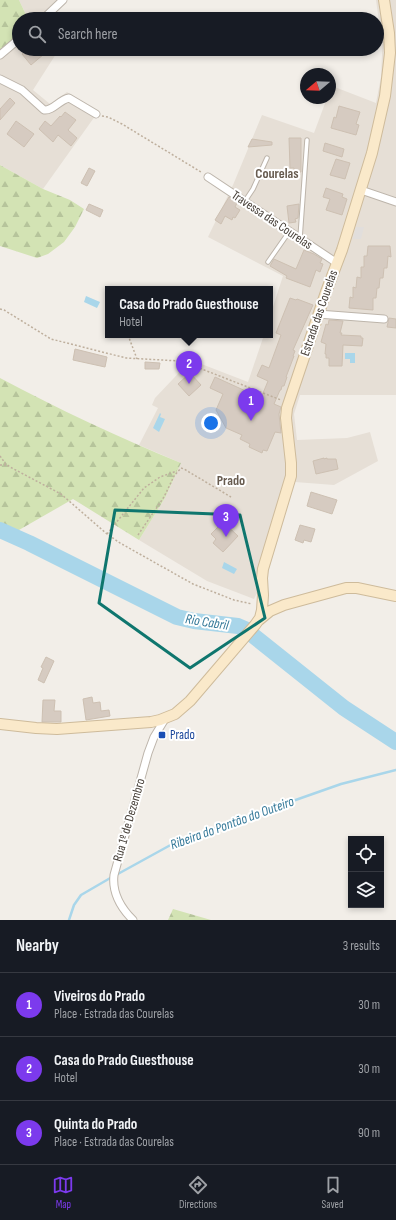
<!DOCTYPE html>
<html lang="en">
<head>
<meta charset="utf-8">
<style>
  body { margin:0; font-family:"Sofia Sans Condensed",sans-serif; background:#20242c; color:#f1f3f6 }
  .controls { position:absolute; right:12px; bottom:12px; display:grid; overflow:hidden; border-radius:0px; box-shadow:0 2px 6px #0003 }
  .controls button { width:36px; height:36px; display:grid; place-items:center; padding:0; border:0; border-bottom:1px solid #363941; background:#171b24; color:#f1f3f6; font:20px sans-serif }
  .compass { position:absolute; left:300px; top:68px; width:36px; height:36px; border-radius:50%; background:#171b24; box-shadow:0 2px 6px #0003; rotate:251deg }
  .you { position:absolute; left:211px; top:423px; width:14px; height:14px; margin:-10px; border:3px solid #fff; border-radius:50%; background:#1a73e8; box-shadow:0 0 0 6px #1a73e833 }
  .badge { display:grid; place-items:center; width:26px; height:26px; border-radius:50%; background:#7c3aed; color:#fff; font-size:13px; font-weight:700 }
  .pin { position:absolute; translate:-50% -33px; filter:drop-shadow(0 1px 2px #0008) }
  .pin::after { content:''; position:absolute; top:21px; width:14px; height:12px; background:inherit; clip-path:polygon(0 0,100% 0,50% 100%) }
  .popup { position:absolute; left:105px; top:286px; width:168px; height:52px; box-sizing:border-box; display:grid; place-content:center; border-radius:0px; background:#171b24; filter:drop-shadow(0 1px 3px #0005); font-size:13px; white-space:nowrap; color:#9ea1a6 }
  .popup b { font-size:15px; color:#f1f3f6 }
  .popup::after { content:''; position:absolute; left:50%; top:100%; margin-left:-8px; border:8px solid transparent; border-top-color:#171b24 }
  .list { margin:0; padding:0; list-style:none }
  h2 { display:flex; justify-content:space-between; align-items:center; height:52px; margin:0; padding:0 16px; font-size:17px }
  h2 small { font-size:13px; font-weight:400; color:#9ea1a6 }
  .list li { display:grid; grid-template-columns:26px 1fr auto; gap:12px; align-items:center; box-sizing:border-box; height:64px; padding:0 16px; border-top:1px solid #363941 }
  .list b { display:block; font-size:15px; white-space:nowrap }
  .list p { margin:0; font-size:13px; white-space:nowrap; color:#9ea1a6 }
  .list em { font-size:13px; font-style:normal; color:#9ea1a6 }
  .icon { flex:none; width:22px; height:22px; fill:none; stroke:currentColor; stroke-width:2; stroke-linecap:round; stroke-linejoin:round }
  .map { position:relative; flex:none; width:396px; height:920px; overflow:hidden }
  .search { position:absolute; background:#171b24; box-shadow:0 2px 6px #0003; left:12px; right:12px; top:12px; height:44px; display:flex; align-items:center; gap:10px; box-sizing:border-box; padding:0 14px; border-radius:22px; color:#9ea1a6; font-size:15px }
  .sheet { height:244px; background:#171b24 }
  nav { display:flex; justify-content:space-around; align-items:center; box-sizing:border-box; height:56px; border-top:1px solid #363941; background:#171b24; font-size:11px; color:#9ea1a6 }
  nav a { display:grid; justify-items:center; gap:2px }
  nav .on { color:#7c3aed }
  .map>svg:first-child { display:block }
</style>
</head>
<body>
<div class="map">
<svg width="396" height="920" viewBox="0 0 396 920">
  <defs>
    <pattern id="forest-firs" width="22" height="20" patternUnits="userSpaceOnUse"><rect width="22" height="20" fill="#d3e3b4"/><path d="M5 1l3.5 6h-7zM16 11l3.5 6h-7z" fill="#b6c49b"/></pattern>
  </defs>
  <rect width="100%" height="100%" fill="#f2eee8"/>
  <!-- residential -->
  <path fill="#e6dfd6" d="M19 0H67L48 19H28Z
    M376 0H396V395H300L294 414 297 440 347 438 370 432 378 461 334 485 295 482 269 569 254 599 207 581 139 540 165 498 181 463 139 445 158 408 152 405 155 398 191 360 248 382 264 335H270V316L283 276 208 237 233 185 262 115 314 133 327 98H330V90L332 86 376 103 381 77 382 54 381 36Z
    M19 35V49H49L56 54 33 90 50 104 67 92 98 112 43 189 0 165V51Z"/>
  <!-- forest -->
  <path fill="url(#forest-firs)" d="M0 0H19L28 19H19V35L0 51Z
    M0 165 43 189 70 200 84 209 75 227 64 242 48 254 37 258 0 246Z
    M0 378C58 409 120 438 181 463L165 498 139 540 73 499 19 530 0 531Z
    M173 909 211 920H168Z"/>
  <!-- parking -->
  <path fill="#e1dedc" d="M356 227H364L361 239H353Z"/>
  <!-- water -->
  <path fill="#a9d6ea" d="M86 296 100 302 97 308 84 302Z
    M345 353H355V363H350V359H345Z
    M160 413 161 414 160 417 165 419 159 432 153 428Z
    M224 562 237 569 234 574 222 568Z"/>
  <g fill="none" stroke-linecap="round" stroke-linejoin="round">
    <!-- stream -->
    <path stroke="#a9d6ea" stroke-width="2.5" d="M116 875 176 842 341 784 396 770
      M69 920 74 905 81 895 112 877"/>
    <!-- river -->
    <path stroke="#a9d6ea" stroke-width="16" d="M0 530 29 543 177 617 194 621 238 626 245 629 344 708 396 742"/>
  </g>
  <!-- building -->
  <path fill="#d6cbc1" stroke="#cdc0b2" d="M28 49H40L44 54 31 65 22 54Z
    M10 98 15 103 0 120V109Z
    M339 106 360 112 356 124 359 125 356 135 331 128 334 117 336 118Z
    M65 112 76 120 68 130 77 138 71 146 58 135 53 142 39 129 45 121 51 126 60 116 61 117Z
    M16 121 34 134 24 147 7 134Z
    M289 138H301V172H294V168H290Z
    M252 139 272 142V145L248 147Z
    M325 143 344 149 342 157 323 151Z
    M336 159 350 163 345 179 330 175Z
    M89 168 95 171 87 186 81 183Z
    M326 188 343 194 342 197 347 199 342 215 326 210 330 199 323 197Z
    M229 197 237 203 235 207 240 210 235 218 233 217 232 220 225 216 221 224 215 220Z
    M89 204 103 210 100 217 86 210Z
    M299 204 298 218 295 219 296 222 289 223 287 206Z
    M368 246H390L391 257 388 256 387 268H384L383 278H380L379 288H377L376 298H373V310L349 308 350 297 353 298V287L356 288 357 277 361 278V267H364V256H367Z
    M304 250 314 254 322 259 320 263 323 264 320 272 316 270 310 287 286 278 287 276 270 266 274 259 296 269Z
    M290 298 296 300 297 299 313 305 293 350 295 351 293 356H294L286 377H287L284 386H282L281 390H280L274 404 281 407 279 414 281 433 275 432 267 451 263 450 262 453 249 447 250 444 240 439 242 435 226 428 216 410 223 394 210 388 215 377 261 398 268 381 257 376 262 365 269 368 281 335 276 333Z
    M389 318 396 319V328L387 327Z
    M329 320 343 321 340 333H342L341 335 361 336V338H363L362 346 343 345 342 366H329V358H326V354H325L326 344 321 342 326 324 328 325Z
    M75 349 107 357 105 367 73 360Z
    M145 362 160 363 159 369H145Z
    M190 373 201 385 189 396 178 384Z
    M324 458V459L327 458V459H336L338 469 316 474 313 461Z
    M311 492 337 500 332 514 307 506Z
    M223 522 238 536 223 552 213 543 216 539 211 534Z
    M300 525 315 529 311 542 304 540 303 543 295 540Z
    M46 657 54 661 44 683 38 680 43 668 41 667Z
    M92 697 93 703 100 702 101 711 109 710 110 716 86 720 83 699Z
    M43 700H55L54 711H61V722H42Z"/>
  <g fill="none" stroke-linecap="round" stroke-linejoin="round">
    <defs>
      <path id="lane" d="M245 201 253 189 267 158
        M300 238 307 140
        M268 262 289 232"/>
      <path id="street" d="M43 19 63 0
        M0 55 19 39
        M0 79 22 90 44 110C53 111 59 100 69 98L96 114
        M208 177 337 263
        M361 190 396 202
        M318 314 384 319
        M133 920C121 908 112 892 114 875L148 753 154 737 165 719"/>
      <path id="secondary" d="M259 620 270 611 284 605 346 588H357L396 596
        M0 724 36 728 57 729 151 722 160 720 175 714 190 701 255 625 260 618 262 610 263 595 262 578 263 569 291 476V463L286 418 287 408 326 292 342 250 372 153 385 96 390 53 389 33 384 0"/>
    </defs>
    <!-- lane casing -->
    <use href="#lane" stroke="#bdb5ab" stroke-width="5.5"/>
    <!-- street casing -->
    <use href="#street" stroke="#bdb5ab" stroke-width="9"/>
    <!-- secondary casing -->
    <use href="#secondary" stroke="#cebb9b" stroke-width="12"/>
    <!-- path -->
    <path stroke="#beaf9d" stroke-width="1.5" stroke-dasharray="2 2" stroke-linecap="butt" d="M102 116 108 117 122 124 201 172
      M0 309 4 310 51 339 126 358 180 361 194 366 281 400
      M128 335 137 359
      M0 456 5 463 10 467 61 494 107 534 120 543 193 584 234 600 252 604
      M0 465H7
      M107 534 144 488 160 477 177 471
      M138 535 164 497 174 476 181 468 184 469 231 497"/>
    <!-- lane -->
    <use href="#lane" stroke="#fff" stroke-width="3.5"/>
    <!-- street -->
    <use href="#street" stroke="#fff" stroke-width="7"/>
    <!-- secondary -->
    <use href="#secondary" stroke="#fae9ca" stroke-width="10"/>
  </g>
  <!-- marked area -->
  <path fill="none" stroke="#0f766e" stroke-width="3" stroke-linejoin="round" d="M115 510 240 515 265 618 190 668 99 603Z"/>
  <!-- markers -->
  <rect fill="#1a4fb4" stroke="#fff" stroke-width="1.5" x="158" y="731" width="8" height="8" rx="2"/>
  <g text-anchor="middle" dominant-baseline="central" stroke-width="4" stroke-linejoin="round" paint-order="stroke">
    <!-- street labels -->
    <g font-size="13" fill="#453e37" stroke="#fff">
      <text transform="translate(272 220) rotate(34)">Travessa das Courelas</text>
      <text transform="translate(319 313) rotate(-71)">Estrada das Courelas</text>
      <text transform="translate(129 820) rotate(-74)">Rua 1º de Dezembro</text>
    </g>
    <!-- transit labels -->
    <g font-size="13" fill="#164399" stroke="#fff" text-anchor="start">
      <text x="170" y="735">Prado</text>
    </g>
    <!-- neighbourhood labels -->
    <g font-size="14" font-weight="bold" fill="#675b4f" stroke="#fff">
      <text x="277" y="173">Courelas</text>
      <text x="231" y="480">Prado</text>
    </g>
    <!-- water labels -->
    <g font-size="14" font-style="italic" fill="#357999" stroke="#fff">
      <text transform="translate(207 622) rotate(9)">Rio Cabril</text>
      <text transform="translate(232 823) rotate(-20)">Ribeira do Pontão do Outeiro</text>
    </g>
  </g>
</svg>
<div class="controls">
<button><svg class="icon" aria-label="locate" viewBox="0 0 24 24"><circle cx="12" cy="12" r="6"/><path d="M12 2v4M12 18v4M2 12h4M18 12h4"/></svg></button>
<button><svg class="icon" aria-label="layers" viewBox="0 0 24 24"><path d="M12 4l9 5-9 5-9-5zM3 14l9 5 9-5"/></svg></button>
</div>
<svg class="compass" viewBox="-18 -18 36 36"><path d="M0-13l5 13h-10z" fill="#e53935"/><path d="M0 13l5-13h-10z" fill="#9ea1a6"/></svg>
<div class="you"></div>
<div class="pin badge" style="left:251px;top:421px">1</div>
<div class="pin badge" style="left:189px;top:384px">2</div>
<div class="popup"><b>Casa do Prado Guesthouse</b>Hotel</div>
<div class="pin badge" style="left:226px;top:537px">3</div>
<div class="search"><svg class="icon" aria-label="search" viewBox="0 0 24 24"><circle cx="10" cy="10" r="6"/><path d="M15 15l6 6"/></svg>Search here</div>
</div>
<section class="sheet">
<h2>Nearby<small>3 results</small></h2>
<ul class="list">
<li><span class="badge">1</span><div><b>Viveiros do Prado</b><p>Place · Estrada das Courelas</p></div><em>30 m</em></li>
<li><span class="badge">2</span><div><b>Casa do Prado Guesthouse</b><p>Hotel</p></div><em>30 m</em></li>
<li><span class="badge">3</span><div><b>Quinta do Prado</b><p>Place · Estrada das Courelas</p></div><em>90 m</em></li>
</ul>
</section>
<nav>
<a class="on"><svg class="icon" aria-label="map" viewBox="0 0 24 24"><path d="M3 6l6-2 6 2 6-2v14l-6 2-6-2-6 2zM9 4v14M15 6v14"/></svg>Map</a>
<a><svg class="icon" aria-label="directions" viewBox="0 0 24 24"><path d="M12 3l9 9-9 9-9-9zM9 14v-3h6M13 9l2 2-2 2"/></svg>Directions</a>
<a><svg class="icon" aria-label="saved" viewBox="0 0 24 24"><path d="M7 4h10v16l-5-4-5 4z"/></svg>Saved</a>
</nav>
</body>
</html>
